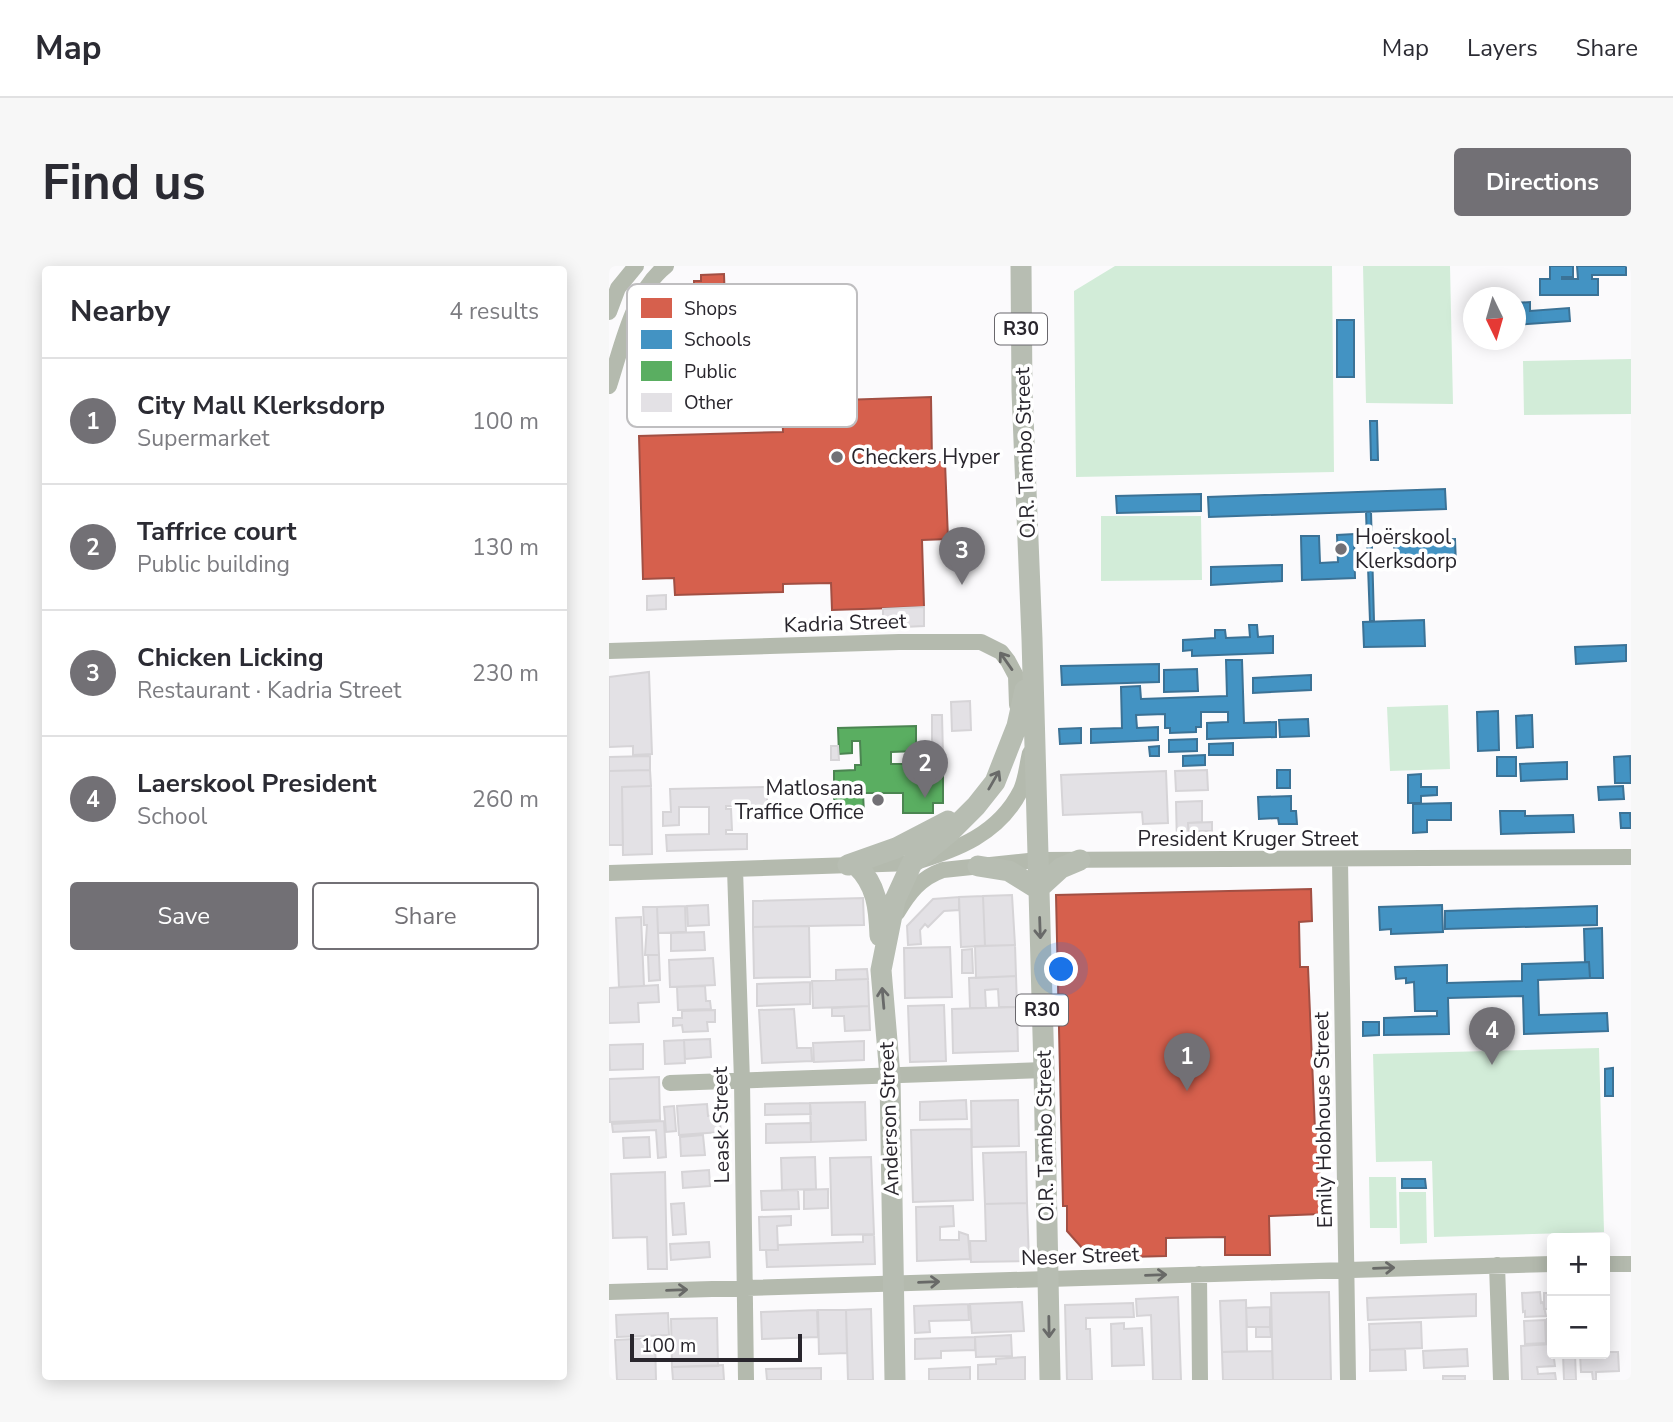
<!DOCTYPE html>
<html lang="en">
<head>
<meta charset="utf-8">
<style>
  body { margin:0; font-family:"Nunito Sans",sans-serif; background:#f7f7f7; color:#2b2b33 }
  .controls { position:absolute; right:21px; bottom:21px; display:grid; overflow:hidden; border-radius:7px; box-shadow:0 4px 18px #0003 }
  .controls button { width:63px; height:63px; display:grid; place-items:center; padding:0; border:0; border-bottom:2px solid #e1e1e2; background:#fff; color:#2b2b33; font:35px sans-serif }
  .compass { position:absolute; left:854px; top:21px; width:63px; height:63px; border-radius:50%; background:#fff; box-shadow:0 4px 18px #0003; rotate:175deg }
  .scale { position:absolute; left:21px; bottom:18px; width:172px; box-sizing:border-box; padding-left:7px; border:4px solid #29262d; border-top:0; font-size:19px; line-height:24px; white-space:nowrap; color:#29262d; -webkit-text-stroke:5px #fff; paint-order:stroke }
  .you { position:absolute; left:453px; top:704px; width:24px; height:24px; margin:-18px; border:5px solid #fff; border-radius:50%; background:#1a73e8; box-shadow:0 0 0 10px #1a73e833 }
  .badge { display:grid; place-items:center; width:46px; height:46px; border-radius:50%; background:#727075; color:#fff; font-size:23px; font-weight:700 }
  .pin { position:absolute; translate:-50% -58px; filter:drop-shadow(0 2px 4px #0008) }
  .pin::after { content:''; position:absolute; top:37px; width:24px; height:21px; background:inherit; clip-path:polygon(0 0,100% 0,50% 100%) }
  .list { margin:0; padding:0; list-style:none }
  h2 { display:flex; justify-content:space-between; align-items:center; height:91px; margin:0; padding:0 28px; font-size:30px }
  h2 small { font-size:23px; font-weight:400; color:#7c7c81 }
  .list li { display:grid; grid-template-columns:46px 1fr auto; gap:21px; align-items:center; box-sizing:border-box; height:126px; padding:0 28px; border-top:2px solid #e1e1e2 }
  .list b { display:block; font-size:26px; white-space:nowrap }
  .list p { margin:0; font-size:23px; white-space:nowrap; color:#7c7c81 }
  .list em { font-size:23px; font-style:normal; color:#7c7c81 }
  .actions { display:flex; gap:14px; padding:21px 28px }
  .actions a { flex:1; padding:16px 0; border:2px solid #727075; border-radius:7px; text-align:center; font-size:24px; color:#727075 }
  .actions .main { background:#727075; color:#fff }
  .map { position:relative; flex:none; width:1022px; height:1114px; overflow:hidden; border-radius:7px }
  header { display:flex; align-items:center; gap:42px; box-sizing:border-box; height:98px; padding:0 35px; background:#fff; border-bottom:2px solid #e1e1e2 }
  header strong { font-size:33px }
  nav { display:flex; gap:38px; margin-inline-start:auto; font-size:24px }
  .intro { display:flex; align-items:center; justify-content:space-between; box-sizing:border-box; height:168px; padding:0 42px }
  h1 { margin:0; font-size:49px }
  .button { padding:18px 32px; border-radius:7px; background:#727075; color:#fff; font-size:24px; font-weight:700 }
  main { display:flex; gap:42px; padding:0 42px }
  aside { flex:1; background:#fff; border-radius:7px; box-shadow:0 4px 18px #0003 }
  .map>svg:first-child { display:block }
</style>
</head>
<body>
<header>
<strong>Map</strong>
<nav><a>Map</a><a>Layers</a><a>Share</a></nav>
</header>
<div class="intro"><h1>Find us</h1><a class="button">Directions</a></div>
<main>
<aside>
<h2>Nearby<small>4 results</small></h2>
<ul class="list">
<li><span class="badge">1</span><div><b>City Mall Klerksdorp</b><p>Supermarket</p></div><em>100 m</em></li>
<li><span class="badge">2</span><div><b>Taffrice court</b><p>Public building</p></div><em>130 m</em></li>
<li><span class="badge">3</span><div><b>Chicken Licking</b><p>Restaurant · Kadria Street</p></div><em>230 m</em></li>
<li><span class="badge">4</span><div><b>Laerskool President</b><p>School</p></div><em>260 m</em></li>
</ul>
<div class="actions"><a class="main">Save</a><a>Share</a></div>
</aside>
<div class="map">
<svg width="1022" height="1114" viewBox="0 0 1022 1114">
  <rect width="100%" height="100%" fill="#fbfafc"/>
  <!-- green -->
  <path fill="#d2ecd8" d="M506 0H723L725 206 467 211 465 25Z
    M754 0H841L844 138 757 137Z
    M1022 93V148L915 149 914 95Z
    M492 250H592L593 314 492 315Z
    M839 439 841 503 781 505 778 441Z
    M990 782 995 966 825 971 823 895 767 896 764 788Z
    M760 911H787L788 962H761Z
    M790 926H817L818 977 791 978Z"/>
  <!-- shops -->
  <path fill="#d6604d" stroke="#a24f43" stroke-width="2" d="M115 8 116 38 69 40V25H85V15H92V9Z
    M322 131 323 196H336L339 273 313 274 315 341 223 344 222 317 174 318V326L66 329 65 312 34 313 30 170 174 166 173 136Z
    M702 623 703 655 690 656 691 701H699L706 864H709L712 948 660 950 661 989H616V971L557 972V990L482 992 458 965V940H454L447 629Z"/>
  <!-- schools -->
  <path fill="#4393c3" stroke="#3b7296" stroke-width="2" d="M941 0H964V11H953V13H969L968 0H1017V9H983V13H989V29H931V13H941Z
    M921 36V45L960 42 961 55 906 59V37Z
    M728 54H745V111H728Z
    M761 155H768L769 194H762Z
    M836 223 837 243 600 251 599 231Z
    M592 228V245L508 247 507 230Z
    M757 246H762L765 355H761Z
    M745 268 746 312 693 314 692 270H710L711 297 729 296 728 269Z
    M846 273 847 299 786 301 785 275Z
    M673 299V315L602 319V301Z
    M815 354 816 380 755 381 754 356Z
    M640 359H648L649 371 664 370V387L583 390V384L574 385V374L606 372V364H616L617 372 641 371Z
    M1017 379V395L967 398 966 381Z
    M617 394H633L635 457 667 456V471L598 473V457L619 456V446H592V461H587V466L561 467V462H556V448L527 449 528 462 549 461V474L482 477V463L513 462 512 421 531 420 532 433 618 430Z
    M550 398V416L453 419 452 400Z
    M588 403 589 425 555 426V404Z
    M702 409V424L644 427V412Z
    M889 445 890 484 869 485 868 446Z
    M923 449 924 481 908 482 907 450Z
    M699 453 700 470 671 471 670 454Z
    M472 462V477L451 478 450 463Z
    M588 473V485L560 486V474Z
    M624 477V489H600V478Z
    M550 480V490H541L540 481Z
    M596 489V499L574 500V490Z
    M1021 490 1022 517H1006L1005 491Z
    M888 491H907V510H888Z
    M958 496V513L912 515 911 498Z
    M668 504H681V522H668Z
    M812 508V521H828V529L812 530V537H799V509Z
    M1014 520 1015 533 990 534 989 521Z
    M682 530V545H687L688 558H670L669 552 650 553 649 531Z
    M842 537V554H818V566L804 567V538Z
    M891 545H916V550L964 549 965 566 892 568Z
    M1011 547H1021L1022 562H1012Z
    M833 639 834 666 782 668V663L771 664 770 641Z
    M988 640V659L836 663V645Z
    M993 662 994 712H981L980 696H976L975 663Z
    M980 696 981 712 929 714 930 749 998 747 999 765 915 768 914 730 839 732 840 768 775 769V752L828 750V745H806L805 716 797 717V712L787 713 786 701 838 699V717L913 715V698Z
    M754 756H770V769L754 770Z
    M1004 802V830H996V803Z
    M793 913H816L817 922H793Z"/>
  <!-- public -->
  <path fill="#5aae61" stroke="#4b8551" stroke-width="2" d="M307 460V485L282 486V498H299V503H306V491L334 490V537H324V547H294V527H254L255 548 225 549V505L246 504V499H252L251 475H243V487L230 488 229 462Z"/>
  <!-- building -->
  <path fill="#e3e1e5" stroke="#d6d4d7" stroke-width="2" d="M57 329V343L38 344V330Z
    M315 341V360L274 362V343Z
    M223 353V362L193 363V355Z
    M40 406 43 488 24 489V480L0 481V411Z
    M361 435 362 464 343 465 342 436Z
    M323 449H333L334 489H323Z
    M222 480H229L230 494H222Z
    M41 490V504L0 505V491Z
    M41 504 42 520 13 521 14 579H0V505Z
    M598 504 599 524 567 525 566 505Z
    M557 505 559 557 534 558 533 546 454 549 452 509Z
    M42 520 43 588 14 589 13 521Z
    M158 521V540H117V543H122L123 564H117V568H138V583L58 585 57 569 100 568V541H70V559L54 560V546H62L61 523Z
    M593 535V556L579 557 580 579 568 580 567 536Z
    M603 556V565H588L589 579H580L579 557Z
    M403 629 406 679 376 680 374 630Z
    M374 630 376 680 352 681 350 631Z
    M350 631V644L335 645 319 661 316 658 311 664 312 678 299 679 298 660 324 633Z
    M254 632 255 659 144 661V635Z
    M99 639 100 659 79 660 78 640Z
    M76 640 77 666 49 667 48 641Z
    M34 641H48L50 689H36L38 659H35Z
    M32 651 35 720 10 721 7 652Z
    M200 660 201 711 145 712 144 661Z
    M95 666 96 684 62 685V667Z
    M406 679 407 710 367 712 366 680Z
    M341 681 343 731 296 732 295 682Z
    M363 683 364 707H353V684Z
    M39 689H50L51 714 40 715Z
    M104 692 106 719 61 721 60 694Z
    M258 703 259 713 227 714V704Z
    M407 710 408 741H390L389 723 376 724 377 742H361L360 712Z
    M259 713 260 740 204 742 203 715Z
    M201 716V738L148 740V718Z
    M49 719 50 736 29 737 30 756 0 757V722Z
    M96 720 97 735H101L102 743 69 744 68 721Z
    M335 739 337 795 301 796 299 740Z
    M260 740 261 764 236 765 235 750H223V742Z
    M408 741 409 785 344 787 343 743Z
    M185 743 188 782H202L203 795 153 797 150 744Z
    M106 744V756H98L99 765 74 766 73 759 64 760V752H73V745Z
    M101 773 102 791 76 793 75 774Z
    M75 774 76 797 56 798 55 775Z
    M255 775V794L205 796 204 777Z
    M34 778V803L1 804 0 779Z
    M50 811 51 854 1 856 0 813Z
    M357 834 358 853 311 854V836Z
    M409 834 410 880 363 881 362 835Z
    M256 836 257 874 202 876 201 837Z
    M201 837 202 848 156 849V838Z
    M98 838 99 850 110 849 112 866 70 869 68 840Z
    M65 840 67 865 57 866 55 841Z
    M55 855 57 891 49 892 47 864 4 866 3 858Z
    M202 857V876L157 877V858Z
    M362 863 364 934 304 936 302 864Z
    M94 869 96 889 72 890 71 871Z
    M40 871 41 891 15 892 14 872Z
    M417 886 418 937 376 938 374 887Z
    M206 891 207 923 173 924 172 892Z
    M262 891 265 968 223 969 221 892Z
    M100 904 101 920 74 922 73 906Z
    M56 906 58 1003H39L38 971 4 972 2 908Z
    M219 923V942L195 943V924Z
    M189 924 190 943 153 944 152 925Z
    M75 937 77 968 64 969 62 938Z
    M418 937 420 995 362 996 361 975H377L376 938Z
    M344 940 345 960 331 961V974H350V966L359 969 361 993 308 995 307 941Z
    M182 950V959L168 960 169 984H151L150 951Z
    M254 969H265L266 998 158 1001 157 984H169V979L254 976Z
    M100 976 101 991 62 994 61 978Z
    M720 1026 722 1114H664L662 1027Z
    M931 1026 932 1037 934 1036 937 1050 916 1051V1045L914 1046 913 1027Z
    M935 1027H943V1043H935Z
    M867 1028V1050L759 1054 758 1032Z
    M569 1031 572 1114H544L542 1049 528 1050 527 1033Z
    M637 1034 638 1085 613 1086 611 1035Z
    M413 1036 415 1065 363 1067 361 1038Z
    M524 1037 525 1051 477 1052V1063H481L483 1114H458L456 1039Z
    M359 1038 360 1054 320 1055 321 1066 306 1067 305 1040Z
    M661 1041V1061H638L637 1042Z
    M262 1043 264 1114H239L237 1044Z
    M208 1044 209 1071 153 1073 152 1046Z
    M209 1044H237L238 1087 210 1088Z
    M59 1047 60 1069 8 1071 7 1049Z
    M108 1052 109 1100 63 1101 62 1053Z
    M938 1053H943V1077H939Z
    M936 1054 937 1077 916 1078 915 1055Z
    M812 1056 813 1082 761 1084 760 1058Z
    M515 1057V1063L533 1062 535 1099 503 1100 502 1058Z
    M647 1061H661L662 1071H647Z
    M402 1069 403 1090 367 1091 366 1071Z
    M366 1071V1084L332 1085V1092L306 1093V1073Z
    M46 1072 47 1114H8L6 1074Z
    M943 1078 946 1100 928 1101 929 1108 946 1107 947 1114H913L912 1080Z
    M796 1083 797 1104 761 1105V1084Z
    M858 1083 859 1100 815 1102 814 1085Z
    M663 1085 664 1114H614L613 1086Z
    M996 1086H1009L1010 1105 987 1106V1114H984L983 1106H972L971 1088Z
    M954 1088H966L967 1114H955Z
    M416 1091V1114H369V1099L387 1098V1093Z
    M114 1099 115 1114H64L63 1101Z
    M361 1101V1114H320V1103Z
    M212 1102V1114H158L157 1103Z
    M834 1110H856V1114H834Z"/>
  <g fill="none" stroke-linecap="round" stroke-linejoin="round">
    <!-- minor -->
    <path stroke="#b4baae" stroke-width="16" d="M0 46 9 22 27 0
      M0 120C13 81 23 27 57 0
      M0 385 290 376H372L392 386 399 395 407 410 408 439
      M731 594 739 1114
      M126 603 133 815 137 1114
      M0 607 303 597C348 584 390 568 412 524 417 513 418 499 421 487
      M288 647C300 627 311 612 334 604L429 594 1022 591
      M61 817 435 804
      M996 998H1022
      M888 999 892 1114
      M590 1008 591 1114
      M0 1026 943 998"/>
    <!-- major -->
    <path stroke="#b7bdb2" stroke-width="21" d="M412 0 413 125 423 373 435 804 441 1114
      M239 599 287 582 339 555
      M247 599C268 619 270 642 271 670
      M369 600 400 605 429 623 452 602 471 594
      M286 1114 281 810 272 704 286 634 303 597 341 566 367 540 386 516 408 460 416 424"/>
  </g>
  <!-- one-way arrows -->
  <defs><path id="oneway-shaft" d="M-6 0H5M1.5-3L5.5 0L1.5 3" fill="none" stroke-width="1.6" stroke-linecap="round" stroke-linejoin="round" transform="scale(1.75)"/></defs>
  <g stroke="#686967">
    <use href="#oneway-shaft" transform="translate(397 395) rotate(-125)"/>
    <use href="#oneway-shaft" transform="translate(775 1002) rotate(-2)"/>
    <use href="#oneway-shaft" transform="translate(547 1009) rotate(-2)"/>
    <use href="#oneway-shaft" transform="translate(320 1016) rotate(-2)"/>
    <use href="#oneway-shaft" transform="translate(68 1024) rotate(-2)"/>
  </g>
  <g stroke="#696a69">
    <use href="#oneway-shaft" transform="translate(385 514) rotate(-60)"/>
    <use href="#oneway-shaft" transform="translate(431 662) rotate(88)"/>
    <use href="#oneway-shaft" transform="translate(274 732) rotate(-95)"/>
    <use href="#oneway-shaft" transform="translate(440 1061) rotate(89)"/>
  </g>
  <!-- markers -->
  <g fill="#727075" stroke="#fff" stroke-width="2.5">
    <circle cx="228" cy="191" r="7"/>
    <circle cx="732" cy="283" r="7"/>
    <circle cx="269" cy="534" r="7"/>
  </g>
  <g text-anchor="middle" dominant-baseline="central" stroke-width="7" stroke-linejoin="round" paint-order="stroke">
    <!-- shield labels -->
    <g fill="#fff" stroke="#69676c" stroke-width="2">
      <rect x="386" y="47.5" width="52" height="31" rx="5"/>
      <rect x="407" y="728.5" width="52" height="31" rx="5"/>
    </g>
    <g font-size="19" font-weight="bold" fill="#29262d">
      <text x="412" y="63">R30</text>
      <text x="433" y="744">R30</text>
    </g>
    <!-- street labels -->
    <g font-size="21" fill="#29262d" stroke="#fff">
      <text transform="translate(416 187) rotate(-92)">O.R. Tambo Street</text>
      <text transform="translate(236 357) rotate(-2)">Kadria Street</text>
      <text x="639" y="573">President Kruger Street</text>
      <text transform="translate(280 853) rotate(-92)">Anderson Street</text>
      <text transform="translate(714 854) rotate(-91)">Emily Hobhouse Street</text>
      <text transform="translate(112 859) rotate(-91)">Leask Street</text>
      <text transform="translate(436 870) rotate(-91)">O.R. Tambo Street</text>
      <text transform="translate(471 990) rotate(-2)">Neser Street</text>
    </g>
    <!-- poi labels -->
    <g font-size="21" fill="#29262d" stroke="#fff" text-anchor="start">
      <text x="242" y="191">Checkers Hyper</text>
      <text x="746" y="271">Hoërskool<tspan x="746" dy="24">Klerksdorp</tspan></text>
      <text x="255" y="522" text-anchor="end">Matlosana<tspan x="255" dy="24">Traffice Office</tspan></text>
    </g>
  </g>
  <!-- legend -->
  <rect x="18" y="18" width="230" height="143" rx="10" fill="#fff" stroke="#bfbec0" stroke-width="2"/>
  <rect x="32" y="32" width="31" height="20" fill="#d6604d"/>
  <rect x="32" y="64" width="31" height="19" fill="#4393c3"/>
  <rect x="32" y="95" width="31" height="20" fill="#5aae61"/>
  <rect x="32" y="127" width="31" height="19" fill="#e3e1e5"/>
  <g font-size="19" fill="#29262d">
    <text x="75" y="49">Shops</text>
    <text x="75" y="80">Schools</text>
    <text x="75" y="112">Public</text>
    <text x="75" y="143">Other</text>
  </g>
</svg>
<div class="controls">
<button>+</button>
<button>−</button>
</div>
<svg class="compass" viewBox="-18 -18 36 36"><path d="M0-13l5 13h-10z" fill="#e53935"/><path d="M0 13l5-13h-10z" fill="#7c7c81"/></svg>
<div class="scale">100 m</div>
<div class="you"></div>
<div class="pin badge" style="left:578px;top:825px">1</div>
<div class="pin badge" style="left:316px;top:532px">2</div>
<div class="pin badge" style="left:353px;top:319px">3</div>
<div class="pin badge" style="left:883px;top:799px">4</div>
</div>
</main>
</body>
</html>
